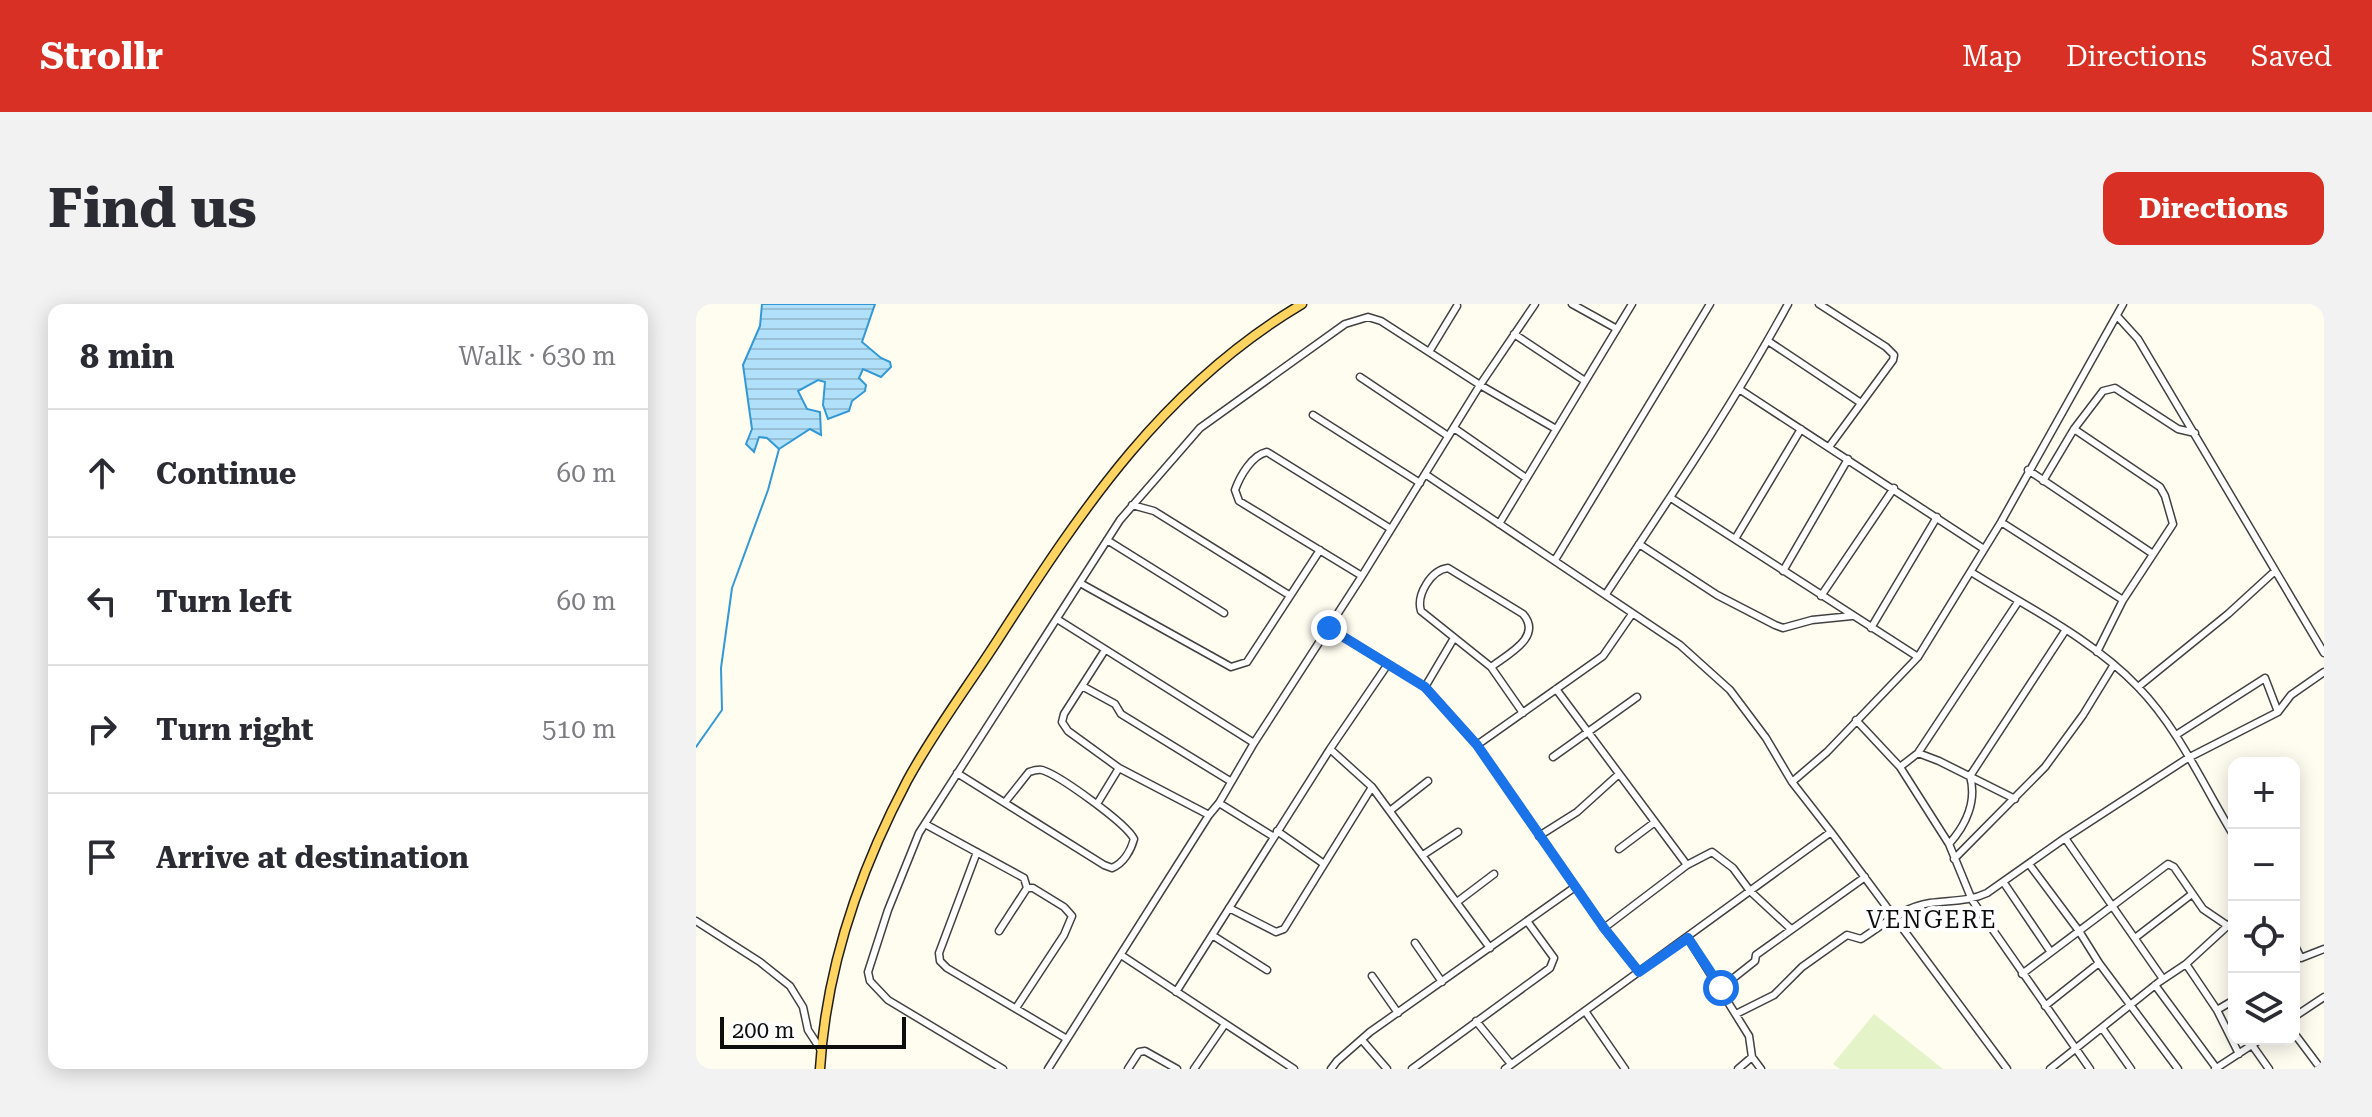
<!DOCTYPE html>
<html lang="en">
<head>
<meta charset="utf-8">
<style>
  body { margin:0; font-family:"Roboto Serif",serif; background:#f2f2f3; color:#2b2b33 }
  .controls { position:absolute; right:24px; bottom:24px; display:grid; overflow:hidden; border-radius:16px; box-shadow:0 4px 20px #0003 }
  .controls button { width:72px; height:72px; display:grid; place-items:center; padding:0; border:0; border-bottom:2px solid #e1e1e2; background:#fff; color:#2b2b33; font:40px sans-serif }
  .scale { position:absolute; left:24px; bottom:20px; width:186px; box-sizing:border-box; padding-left:8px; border:4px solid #0e0e0e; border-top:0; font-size:22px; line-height:28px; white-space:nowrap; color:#0e0e0e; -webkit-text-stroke:6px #fff; paint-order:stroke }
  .stop { position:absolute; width:24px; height:24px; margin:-18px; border:6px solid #1a73e8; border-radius:50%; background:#fff }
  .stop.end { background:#1a73e8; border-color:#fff; box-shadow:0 2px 8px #0008 }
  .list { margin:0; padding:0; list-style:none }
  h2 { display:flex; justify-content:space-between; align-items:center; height:104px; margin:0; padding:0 32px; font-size:34px }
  h2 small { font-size:26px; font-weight:400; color:#7c7c81 }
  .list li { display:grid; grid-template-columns:52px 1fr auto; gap:24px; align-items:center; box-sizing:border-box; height:128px; padding:0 32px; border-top:2px solid #e1e1e2 }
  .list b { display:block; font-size:30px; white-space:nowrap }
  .list em { font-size:26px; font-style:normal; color:#7c7c81 }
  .icon { flex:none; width:44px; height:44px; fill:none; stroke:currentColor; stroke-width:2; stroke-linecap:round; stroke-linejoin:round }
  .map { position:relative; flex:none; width:1628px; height:765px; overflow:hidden; border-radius:16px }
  header { display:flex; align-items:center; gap:48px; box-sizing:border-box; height:112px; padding:0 40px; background:#d93025; color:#fff }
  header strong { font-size:38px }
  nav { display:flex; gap:44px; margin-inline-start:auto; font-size:28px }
  .intro { display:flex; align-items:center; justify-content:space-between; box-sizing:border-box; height:192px; padding:0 48px }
  h1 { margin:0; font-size:56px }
  .button { padding:20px 36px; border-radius:16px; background:#d93025; color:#fff; font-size:28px; font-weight:700 }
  main { display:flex; gap:48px; padding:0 48px }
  aside { flex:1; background:#fff; border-radius:16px; box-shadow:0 4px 20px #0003 }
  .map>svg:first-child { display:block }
</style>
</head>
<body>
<header>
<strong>Strollr</strong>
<nav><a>Map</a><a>Directions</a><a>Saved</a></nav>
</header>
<div class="intro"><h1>Find us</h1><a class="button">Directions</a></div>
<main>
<aside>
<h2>8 min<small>Walk · 630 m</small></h2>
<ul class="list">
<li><svg class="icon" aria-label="ahead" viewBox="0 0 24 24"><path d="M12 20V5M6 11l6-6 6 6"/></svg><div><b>Continue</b></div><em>60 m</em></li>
<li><svg class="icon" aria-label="left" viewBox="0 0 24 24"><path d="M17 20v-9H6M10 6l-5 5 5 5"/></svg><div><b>Turn left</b></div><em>60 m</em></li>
<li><svg class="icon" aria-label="right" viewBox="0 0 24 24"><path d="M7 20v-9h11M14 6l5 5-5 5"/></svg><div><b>Turn right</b></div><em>510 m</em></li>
<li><svg class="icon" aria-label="arrive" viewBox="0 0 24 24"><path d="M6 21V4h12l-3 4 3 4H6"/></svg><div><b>Arrive at destination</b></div></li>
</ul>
</aside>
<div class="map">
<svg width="1628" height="765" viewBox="0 0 1628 765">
  <defs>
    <pattern id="water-rules" width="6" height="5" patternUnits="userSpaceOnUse" patternTransform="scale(2)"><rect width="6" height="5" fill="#b1e0fa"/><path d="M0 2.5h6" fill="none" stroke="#97bfd5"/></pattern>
  </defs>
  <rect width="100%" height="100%" fill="#fffcf0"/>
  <!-- pitch -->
  <path fill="#e5f3c9" d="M1178 710 1247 765H1144L1137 760Z"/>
  <!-- water -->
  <path fill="url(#water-rules)" stroke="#3399d6" stroke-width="2" d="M66 0H179L166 38 185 54 194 58 195 63 185 73 167 65 163 74 170 81 169 87 156 97 153 107 132 115 127 101 129 78 122 76 102 87 111 105 124 108 125 131 114 125 83 145 71 134 63 133 58 148 50 140 56 125 47 61 64 22Z"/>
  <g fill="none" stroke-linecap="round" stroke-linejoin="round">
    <!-- stream -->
    <path stroke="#3399d6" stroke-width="2" d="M0 443 26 406 25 364 36 284 72 186 83 145"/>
    <defs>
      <path id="minor" d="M876 0 921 25
        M1123 0 1190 43 1198 51 1197 56 1133 143
        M1422 13 1442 35 1628 349
        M818 30 889 77
        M1072 37 1165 99
        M733 48 761 2
        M664 73 752 132
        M1043 85 1288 245
        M617 111 724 179
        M758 124 830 174
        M1378 125 1464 183 1469 192 1477 220 1427 296 1401 348
        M1332 166 1457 250
        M729 170 984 341 1034 386 1070 434 1096 478 1135 528 1311 765
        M1347 177 1378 125 1407 87 1419 84 1482 125 1499 129
        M975 194 1222 353
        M436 201 458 207 593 291
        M1305 218 1427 296
        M803 220 936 0
        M1039 235 1105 125
        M411 236 528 309
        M943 240 1021 291 1079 321 1087 324 1116 316 1156 312
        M859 256 1014 0
        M1087 267 1152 155
        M1275 268C1331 303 1396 335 1442 383 1483 425 1508 483 1538 532
        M666 272 543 197 539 186C544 172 556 151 571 148L695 225
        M384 279 535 363 551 358 624 246
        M910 290C973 195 1037 101 1092 0
        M1125 292 1198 184
        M361 315 558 439
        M633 324 729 383 781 441 908 624 943 668
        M1175 324 1241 213
        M409 346 368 410 366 418 372 427 423 464 513 511
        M795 363C812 350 847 333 827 310L752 264C735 266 720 291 725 307L795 363 827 409
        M386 382 419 400 425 410 534 477
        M729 383 758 334
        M1442 383 1532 310 1579 267
        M860 385 991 561
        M1160 416 1204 463 1253 540 1276 596 1394 765
        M1480 431 1569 374 1582 408
        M781 441 907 352 936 310
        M1222 449 1243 457 1319 495
        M857 453 941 393
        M1204 463 1222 449 1322 298
        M261 469 408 561 416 564C428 559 435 546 438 535 430 519 363 471 346 466 342 465 336 467 333 468L310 497
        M1096 478 1131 448 1222 353 1305 218 1427 0
        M676 483 794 644
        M523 499 578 533
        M401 500 423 464
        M695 506 732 477
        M229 520 328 574 331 584
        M581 527 628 560
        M843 532 881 508 923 470
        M1369 534 1467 675
        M1253 540C1270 521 1281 497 1274 472L1369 327
        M923 545 959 518
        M281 548 243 649 244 657 251 664 371 735
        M727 551 762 528
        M1258 555 1349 463 1387 411 1417 362
        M1333 560 1383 627 1403 659 1482 765
        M1308 579 1354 647
        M761 598 798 570
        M533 604 580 628 588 625 676 483 634 445
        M0 617 64 658 94 682 107 703 112 726 125 746
        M908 624 991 561 1016 548 1037 564 1054 587 1095 625
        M303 627 331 584H337L368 603 376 612 368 631 320 704
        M516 631 571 666
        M992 634 1053 732 1056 753 1042 765
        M1439 634 1496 590
        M719 639 746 678
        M1598 640 1605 654 1628 645
        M425 651 598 765
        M1490 660 1521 706 1543 750
        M1326 670 1472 560 1478 563 1507 605 1532 622
        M676 672 702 709
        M1459 681 1521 765
        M1025 684 1059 657 1060 651 1169 573
        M480 688 634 445 692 360
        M1349 702 1403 659
        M1521 706 1538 696
        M889 707 929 765
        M1040 710 1078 691 1106 663 1151 631 1165 635C1187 621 1207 603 1234 599 1254 596 1272 598 1291 589L1369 534 1492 454 1582 408 1595 391 1628 368
        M1598 713 1628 693
        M780 717 815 760
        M1406 724 1435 765
        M1598 729 1625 765
        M666 736 691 765
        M1556 741 1573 765
        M1056 753 1065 765
        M307 765 192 696 174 677 172 668 192 606 223 529 424 216 504 124 649 20 672 13 685 17 784 81 860 125
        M352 765 513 511 523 499 558 439 666 272 784 81 839 0
        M432 765 443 748 449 747 481 765
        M498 765 529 720
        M635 765 641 757 674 728 879 583
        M716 765 854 664 858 654 831 617
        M809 765 1135 528
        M1354 765 1463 678 1490 660 1538 616
        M1519 765 1565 735"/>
      <path id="major" d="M124 765C130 664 164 566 211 477 238 427 273 381 303 334 388 202 468 82 606 0"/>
    </defs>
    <!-- minor casing -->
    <use href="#minor" stroke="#414141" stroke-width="9"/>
    <!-- major casing -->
    <use href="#major" stroke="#1f1f1f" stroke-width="11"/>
    <!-- minor -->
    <use href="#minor" stroke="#fff" stroke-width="6"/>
    <!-- major -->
    <use href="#major" stroke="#ffd460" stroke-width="8"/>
  </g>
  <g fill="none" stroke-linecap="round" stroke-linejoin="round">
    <!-- route -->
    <path stroke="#1a73e8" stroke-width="10" d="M633 324 729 383 781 441 908 624 943 668 992 634 1025 684"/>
  </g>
  <g text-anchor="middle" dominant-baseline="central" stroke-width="8" stroke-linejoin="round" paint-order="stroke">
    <!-- neighbourhood labels -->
    <g font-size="24" letter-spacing="2" fill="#0e0e0e" stroke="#fff">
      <text x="1236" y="616">VENGERE</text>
    </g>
  </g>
</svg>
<div class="controls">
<button>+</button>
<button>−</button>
<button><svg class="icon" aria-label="locate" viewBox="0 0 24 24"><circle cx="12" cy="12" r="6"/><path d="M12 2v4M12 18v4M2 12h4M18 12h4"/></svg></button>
<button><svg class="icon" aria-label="layers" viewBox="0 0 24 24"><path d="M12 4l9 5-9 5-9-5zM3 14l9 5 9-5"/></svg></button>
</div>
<div class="scale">200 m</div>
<div class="stop" style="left:1025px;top:684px"></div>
<div class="stop end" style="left:633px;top:324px"></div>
</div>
</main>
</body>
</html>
